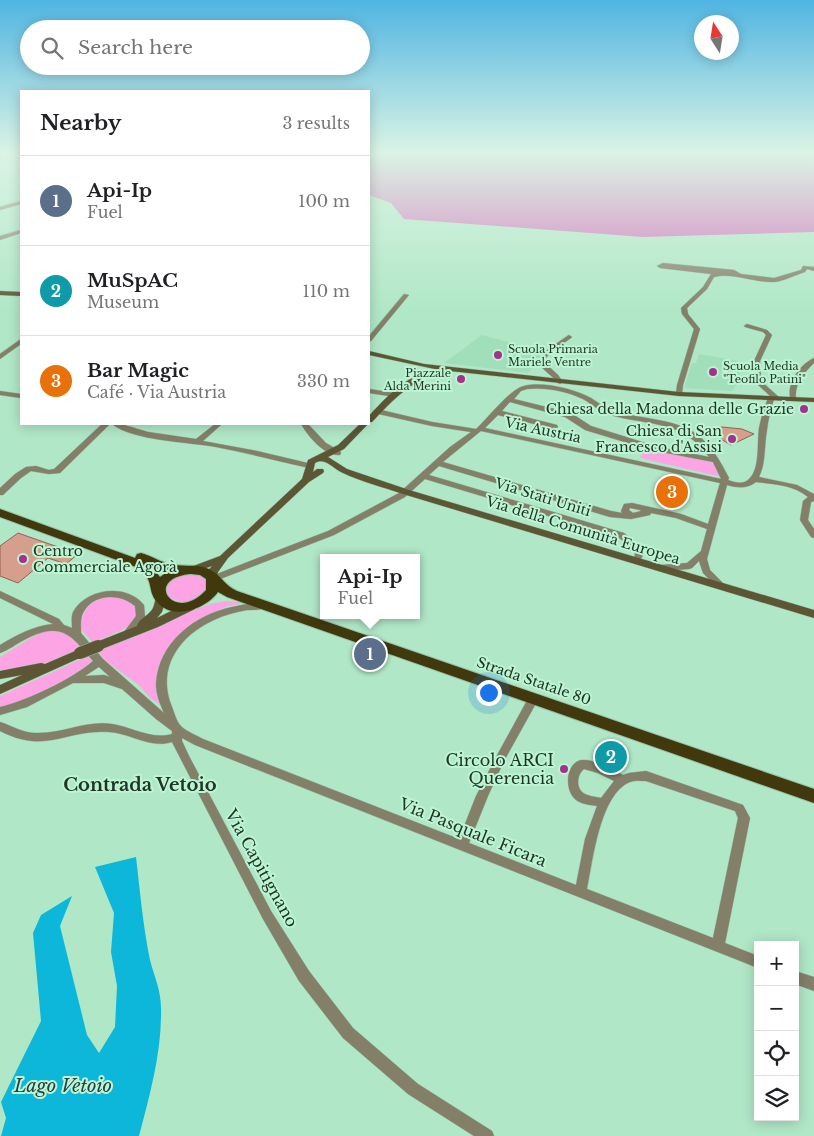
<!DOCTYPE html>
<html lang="en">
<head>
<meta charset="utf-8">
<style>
  body { margin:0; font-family:"Libre Baskerville",serif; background:#f2f2f2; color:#202124 }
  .controls { position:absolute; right:15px; bottom:15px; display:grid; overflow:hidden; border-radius:0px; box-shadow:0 2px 12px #0003 }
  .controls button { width:45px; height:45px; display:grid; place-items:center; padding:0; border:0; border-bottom:1px solid #e0e0e0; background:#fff; color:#202124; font:25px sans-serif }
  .compass { position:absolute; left:694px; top:15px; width:45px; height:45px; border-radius:50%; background:#fff; box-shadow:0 2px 12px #0003; rotate:348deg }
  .you { position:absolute; left:488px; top:692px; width:18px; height:18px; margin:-12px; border:4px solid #fff; border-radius:50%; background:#1a73e8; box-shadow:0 0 0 8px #1a73e833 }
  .badge { display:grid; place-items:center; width:32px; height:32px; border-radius:50%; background:#a4318b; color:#fff; font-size:16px; font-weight:700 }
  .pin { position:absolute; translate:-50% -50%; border:2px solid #fff; box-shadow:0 1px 5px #0006 }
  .popup { position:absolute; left:320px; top:554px; width:100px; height:65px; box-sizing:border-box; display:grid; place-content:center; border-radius:0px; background:#fff; filter:drop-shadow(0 1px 4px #0005); font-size:16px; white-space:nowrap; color:#757577 }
  .popup b { font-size:19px; color:#202124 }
  .popup::after { content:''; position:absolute; left:50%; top:100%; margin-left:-10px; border:10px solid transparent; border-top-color:#fff }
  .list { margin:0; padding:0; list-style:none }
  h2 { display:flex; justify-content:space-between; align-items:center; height:65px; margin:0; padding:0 20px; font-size:21px }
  h2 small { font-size:16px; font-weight:400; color:#757577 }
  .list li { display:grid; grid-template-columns:32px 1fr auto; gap:15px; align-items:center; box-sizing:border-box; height:90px; padding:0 20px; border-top:1px solid #e0e0e0 }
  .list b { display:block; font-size:19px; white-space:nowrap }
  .list p { margin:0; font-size:16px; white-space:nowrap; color:#757577 }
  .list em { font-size:16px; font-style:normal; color:#757577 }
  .icon { flex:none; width:28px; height:28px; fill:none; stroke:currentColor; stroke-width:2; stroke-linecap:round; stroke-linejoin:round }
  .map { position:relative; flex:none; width:814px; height:1136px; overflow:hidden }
  .search { position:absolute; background:#fff; box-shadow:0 2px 12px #0003; left:20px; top:20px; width:350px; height:55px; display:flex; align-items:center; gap:12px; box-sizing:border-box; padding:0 18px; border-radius:28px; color:#757577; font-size:19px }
  .panel { position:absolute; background:#fff; box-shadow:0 2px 12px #0003; left:20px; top:90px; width:350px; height:335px; border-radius:0px }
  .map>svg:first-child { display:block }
</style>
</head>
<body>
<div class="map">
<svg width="814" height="1136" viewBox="0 0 814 1136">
  <rect width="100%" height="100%" fill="#b0e7c6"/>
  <!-- built -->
  <path fill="#a0dfb9" d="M482 335 545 352 528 373 444 363Z
    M699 354 737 361 735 371 740 373 738 382 732 391 684 388 692 363H696Z"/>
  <!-- green -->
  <path fill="#fda4e4" d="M645 448 715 463 724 474 717 476 640 458Z
    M194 574 204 578 208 585C202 604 177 607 165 593L166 584 180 575Z
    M117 595 134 601 139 612 131 626 93 643 80 628C83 605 94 597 117 595Z
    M227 601 244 603C237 605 228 605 221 609 178 634 146 649 163 707L149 697 140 686 106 661 98 651 159 627 181 614 214 603Z
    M48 630 67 631 83 648 50 662 0 673V657C17 648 30 636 48 630Z
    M90 655 93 661C66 681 33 699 0 708V696Z"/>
  <!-- forest -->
  <path fill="#d66ebb" d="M369 153H814V232L643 237 404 219 391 203 369 195Z"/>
  <!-- water -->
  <path fill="#0db7d9" d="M136 857C140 891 143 926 150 960 154 976 161 990 161 1008 162 1052 150 1094 139 1136H1L6 1118 1 1102 41 1021 33 933 41 915 72 896 60 926 87 1035 99 1053 115 1027 117 986 111 952 114 913 95 867Z"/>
  <!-- building -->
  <path fill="#d69e8d" stroke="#946051" d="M722 427 742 429 754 434 731 445 707 431Z
    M18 533 78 554 66 564 48 558 18 583 0 576V546Z
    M610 747 621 751 619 755 625 758 620 766 615 764 613 768 602 762 603 759 598 757 602 749 608 751Z"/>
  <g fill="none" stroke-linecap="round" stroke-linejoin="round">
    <defs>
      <path id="street" d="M0 156H2L4 157 0 159Z
        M21 201V204L0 210V207Z
        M21 230V233L0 240V236Z
        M663 263 734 270 741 274 774 278 801 270 803 266 814 267V271L807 269 805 272C795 275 784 281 774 282 755 283 733 272 714 277L707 289 687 308 688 314 700 329 683 385 682 394 679 396 676 394 677 385 694 329 682 314 681 308 703 287 711 274 660 268 657 266Z
        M404 294 409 295 371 341 369 342V336Z
        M747 324 767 330 772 335 760 361 761 381 780 398 777 400 774 399C771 409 768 420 767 430 764 446 766 463 759 477L797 485 814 494V501L811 502 808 520 814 529V538L811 537 800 520 803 501 808 497C794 485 774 484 756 482 747 489 738 488 727 485L707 559 710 570 724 584 725 586 724 588H718L703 573 699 561 692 568 689 569 661 571 657 568 661 565 687 563 701 551 707 529 676 518 651 513 650 515 631 519 610 517 439 466 429 475 624 533 641 547 643 555 639 563H633L632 561 635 555 634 550 618 537 425 479 405 497 334 535 215 581 212 582 208 579 209 577 328 531 399 493 450 447 471 432 432 426 374 413 373 411 377 409 432 422 476 429C488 418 510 389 524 386 542 381 575 389 591 398 598 402 605 409 614 411 640 419 671 418 695 433 710 443 721 462 729 478L728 480C736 483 744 485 750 478 760 468 757 442 759 428 761 418 764 408 768 398L770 396 755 382 754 361 766 335 763 332 745 327 744 326ZM527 389C545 387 566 391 583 399 592 404 600 412 610 415 649 426 682 419 709 457L655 446 591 426 571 413 514 399 521 391ZM510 402 565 417 585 430 651 450 713 462 721 479 485 428 498 415 554 429 558 427 557 425 502 411ZM481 431 720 483 708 524 681 514 632 503 624 504 621 511 622 513 611 511 443 462ZM630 508 640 510 641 511 633 513 629 510Z
        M569 335 572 337 571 338 551 352 543 361 558 375 563 382 560 384 558 383C552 375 542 370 537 361L547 350Z
        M21 339V344L0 359V354Z
        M814 358V363C804 373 794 384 796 399L795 400H791C785 385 800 364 814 358Z
        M369 389 395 393 398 395 395 397 369 393Z
        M0 391 21 394V398L0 395Z
        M102 424H110L60 473 49 474 31 471 21 478 3 495H0V488L15 474 26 467 36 466 49 470 54 469Z
        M112 424H121L148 432 196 439 215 424H222L203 441 257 451 312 464 313 466 309 468C278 461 247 453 216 447 189 442 133 441 112 424Z
        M301 424H308L326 443 340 451 341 453 340 455C324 456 308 436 301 424Z
        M0 591 59 619 64 625 72 628C72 623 71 617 73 612 86 588 127 583 144 605L145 617 132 634H126L124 632 136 616 135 606C120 593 93 593 83 613 80 619 81 627 81 633L103 659 164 713C160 704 156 694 156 684 158 643 194 615 232 607 243 605 255 601 266 604L268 606 266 608C260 610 253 610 247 610 236 612 224 615 214 620 179 636 156 668 172 707 174 712 176 720 180 725 185 731 196 735 203 739L459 839 476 796 495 759 530 695 534 694 538 695 539 698 504 761 488 796 469 843 576 885 585 839 597 806C590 805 580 804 575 799 564 789 566 762 582 760 595 759 612 769 623 775L629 773 646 771 743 805 750 818 725 943 758 956V968L195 745 182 738V741L189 756 271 911 309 971 353 1028 418 1084 492 1131 494 1136H474L408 1094 343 1038 299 981 263 919 172 742C150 749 130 733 109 732 65 729 47 755 0 731V722C13 726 22 733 36 733 62 734 86 720 112 724 132 727 151 740 172 734V731L156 719 122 689 104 683H73L27 707 0 715V707C27 701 72 679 93 661 70 633 60 621 24 640 16 644 9 650 0 653V645C17 635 33 626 53 624L0 598ZM99 667 110 677 104 675 85 676ZM584 769 598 773 614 781 601 798C596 797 589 796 585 794 575 789 577 774 584 769ZM646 781 735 811 738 818 713 938 587 889C593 860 600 794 630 782 635 780 641 781 646 781Z
        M795 971 814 977V991L795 984Z"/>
      <path id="secondary" d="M0 291 21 292V296L0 295Z
        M369 351 424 364 679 392 814 398V402L679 396 441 370V373C411 380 393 400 372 422H369V416C388 395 406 376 435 369L369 355Z
        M360 424H368L344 449 328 457 347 469 409 490 814 610V618L403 494C383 487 362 482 343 473 333 469 325 457 315 463L313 472 317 469H323L324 471 323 473 309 482 228 558 218 572 216 581H208C205 576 208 570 212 566L192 573 188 572 187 570 188 568 220 556 302 479 308 460 338 445Z
        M161 594 166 598 162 612 157 618 187 603H195L196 606 195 609 158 627 102 649H94L93 646 94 643 137 626C139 619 146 617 151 611 156 606 153 597 161 594Z
        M80 649 84 650 86 653 84 656 0 694V685L22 675 0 679V671L41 663 45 664Z"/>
      <path id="primary" d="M0 509 135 558 137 554 141 553C150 555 158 561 167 563 181 568 195 563 209 569 220 574 225 586 237 591L814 789V803L227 597 218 592C206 609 173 621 157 602 146 590 156 579 136 567L0 517ZM152 567 167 572 160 577ZM191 574 200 575 206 579V590C174 625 142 578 191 574Z"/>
    </defs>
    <!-- street casing -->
    <use href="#street" stroke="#93c3a6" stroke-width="1"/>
    <!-- secondary casing -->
    <use href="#secondary" stroke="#93c3a6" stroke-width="1"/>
    <!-- primary casing -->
    <use href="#primary" stroke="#93c3a6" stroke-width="2"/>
    <!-- street -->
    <use href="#street" fill="#847f69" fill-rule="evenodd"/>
    <!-- secondary -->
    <use href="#secondary" fill="#5c5635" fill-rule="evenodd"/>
    <!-- primary -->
    <use href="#primary" fill="#41380d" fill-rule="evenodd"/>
    <defs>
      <path id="secondary-bridge" d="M80 653 98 646"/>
    </defs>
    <!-- secondary-bridge casing -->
    <use href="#secondary-bridge" stroke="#93c3a6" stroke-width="13" stroke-linecap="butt"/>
    <!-- secondary-bridge -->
    <use href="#secondary-bridge" stroke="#5c5635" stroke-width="12"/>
  </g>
  <!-- sky -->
  <linearGradient id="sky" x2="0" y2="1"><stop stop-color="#50b5e2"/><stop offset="0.49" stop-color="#dbf4e5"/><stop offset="1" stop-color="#dbf4e5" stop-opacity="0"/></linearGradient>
  <rect width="814" height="312" fill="url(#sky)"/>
  <!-- markers -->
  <g fill="#a4318b" stroke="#bdf4d2" stroke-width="2">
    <circle cx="498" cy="355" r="5"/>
    <circle cx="713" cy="372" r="5"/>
    <circle cx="461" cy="379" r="5"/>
    <circle cx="804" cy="409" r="5"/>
    <circle cx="732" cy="439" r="5"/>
    <circle cx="23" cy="559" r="5"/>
    <circle cx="564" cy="769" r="5"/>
  </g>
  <g text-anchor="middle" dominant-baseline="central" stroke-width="4" stroke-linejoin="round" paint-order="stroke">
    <!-- far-poi labels -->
    <g font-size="11" fill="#1e3427" stroke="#bdf4d2" text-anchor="start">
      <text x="508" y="349">Scuola Primaria<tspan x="508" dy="13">Mariele Ventre</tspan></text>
      <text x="723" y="366">Scuola Media<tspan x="723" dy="13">"Teofilo Patini"</tspan></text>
      <text x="451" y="373" text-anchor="end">Piazzale<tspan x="451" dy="13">Alda Merini</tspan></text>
    </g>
    <!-- poi labels -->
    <g font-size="14" fill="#1e3427" stroke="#bdf4d2" text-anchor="end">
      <text x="794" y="409">Chiesa della Madonna delle Grazie</text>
      <text x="722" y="431">Chiesa di San<tspan x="722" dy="16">Francesco d'Assisi</tspan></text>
      <text x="33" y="551" text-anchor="start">Centro<tspan x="33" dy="16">Commerciale Agorà</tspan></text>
    </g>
    <!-- street labels -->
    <g font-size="14" fill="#1e3427" stroke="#bdf4d2">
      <text transform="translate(543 430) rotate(12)">Via Austria</text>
      <text transform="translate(543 497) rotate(17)">Via Stati Uniti</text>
      <text transform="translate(583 530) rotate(17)">Via della Comunità Europea</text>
      <text transform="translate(534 681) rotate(19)">Strada Statale 80</text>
    </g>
    <!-- near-poi labels -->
    <g font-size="16" fill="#1e3427" stroke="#bdf4d2" text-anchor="end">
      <text x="554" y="760">Circolo ARCI<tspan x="554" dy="18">Querencia</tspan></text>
    </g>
    <!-- near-street labels -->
    <g font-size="16" fill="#1e3427" stroke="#bdf4d2">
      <text transform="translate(473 832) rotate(22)">Via Pasquale Ficara</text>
      <text transform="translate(262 868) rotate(61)">Via Capitignano</text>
    </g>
    <!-- near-neighbourhood labels -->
    <g font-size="18" font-weight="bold" fill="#1e3427" stroke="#bdf4d2">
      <text x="140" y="785">Contrada Vetoio</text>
    </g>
    <!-- near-water labels -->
    <g font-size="18" font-style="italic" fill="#234048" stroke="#bdf4d2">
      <text x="63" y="1086">Lago Vetoio</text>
    </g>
  </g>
</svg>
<div class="controls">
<button>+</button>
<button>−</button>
<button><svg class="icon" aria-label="locate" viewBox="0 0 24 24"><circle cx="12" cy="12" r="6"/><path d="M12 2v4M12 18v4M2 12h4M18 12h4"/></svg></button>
<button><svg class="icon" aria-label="layers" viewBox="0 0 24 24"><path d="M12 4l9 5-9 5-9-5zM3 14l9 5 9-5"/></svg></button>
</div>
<svg class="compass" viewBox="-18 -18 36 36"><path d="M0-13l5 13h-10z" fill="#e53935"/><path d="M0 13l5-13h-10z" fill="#757577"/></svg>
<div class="you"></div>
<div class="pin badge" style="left:370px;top:654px;background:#5c6f8a">1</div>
<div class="popup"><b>Api-Ip</b>Fuel</div>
<div class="pin badge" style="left:611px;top:757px;background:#0f9aa8">2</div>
<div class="pin badge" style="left:672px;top:492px;background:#e8710a">3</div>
<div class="search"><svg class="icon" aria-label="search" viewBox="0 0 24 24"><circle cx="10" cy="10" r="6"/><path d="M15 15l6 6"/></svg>Search here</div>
<section class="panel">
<h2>Nearby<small>3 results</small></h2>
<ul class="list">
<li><span class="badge" style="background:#5c6f8a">1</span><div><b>Api-Ip</b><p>Fuel</p></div><em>100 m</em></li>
<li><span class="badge" style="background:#0f9aa8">2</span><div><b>MuSpAC</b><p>Museum</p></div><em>110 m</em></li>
<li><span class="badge" style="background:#e8710a">3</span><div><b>Bar Magic</b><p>Café · Via Austria</p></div><em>330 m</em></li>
</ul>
</section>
</div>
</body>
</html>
